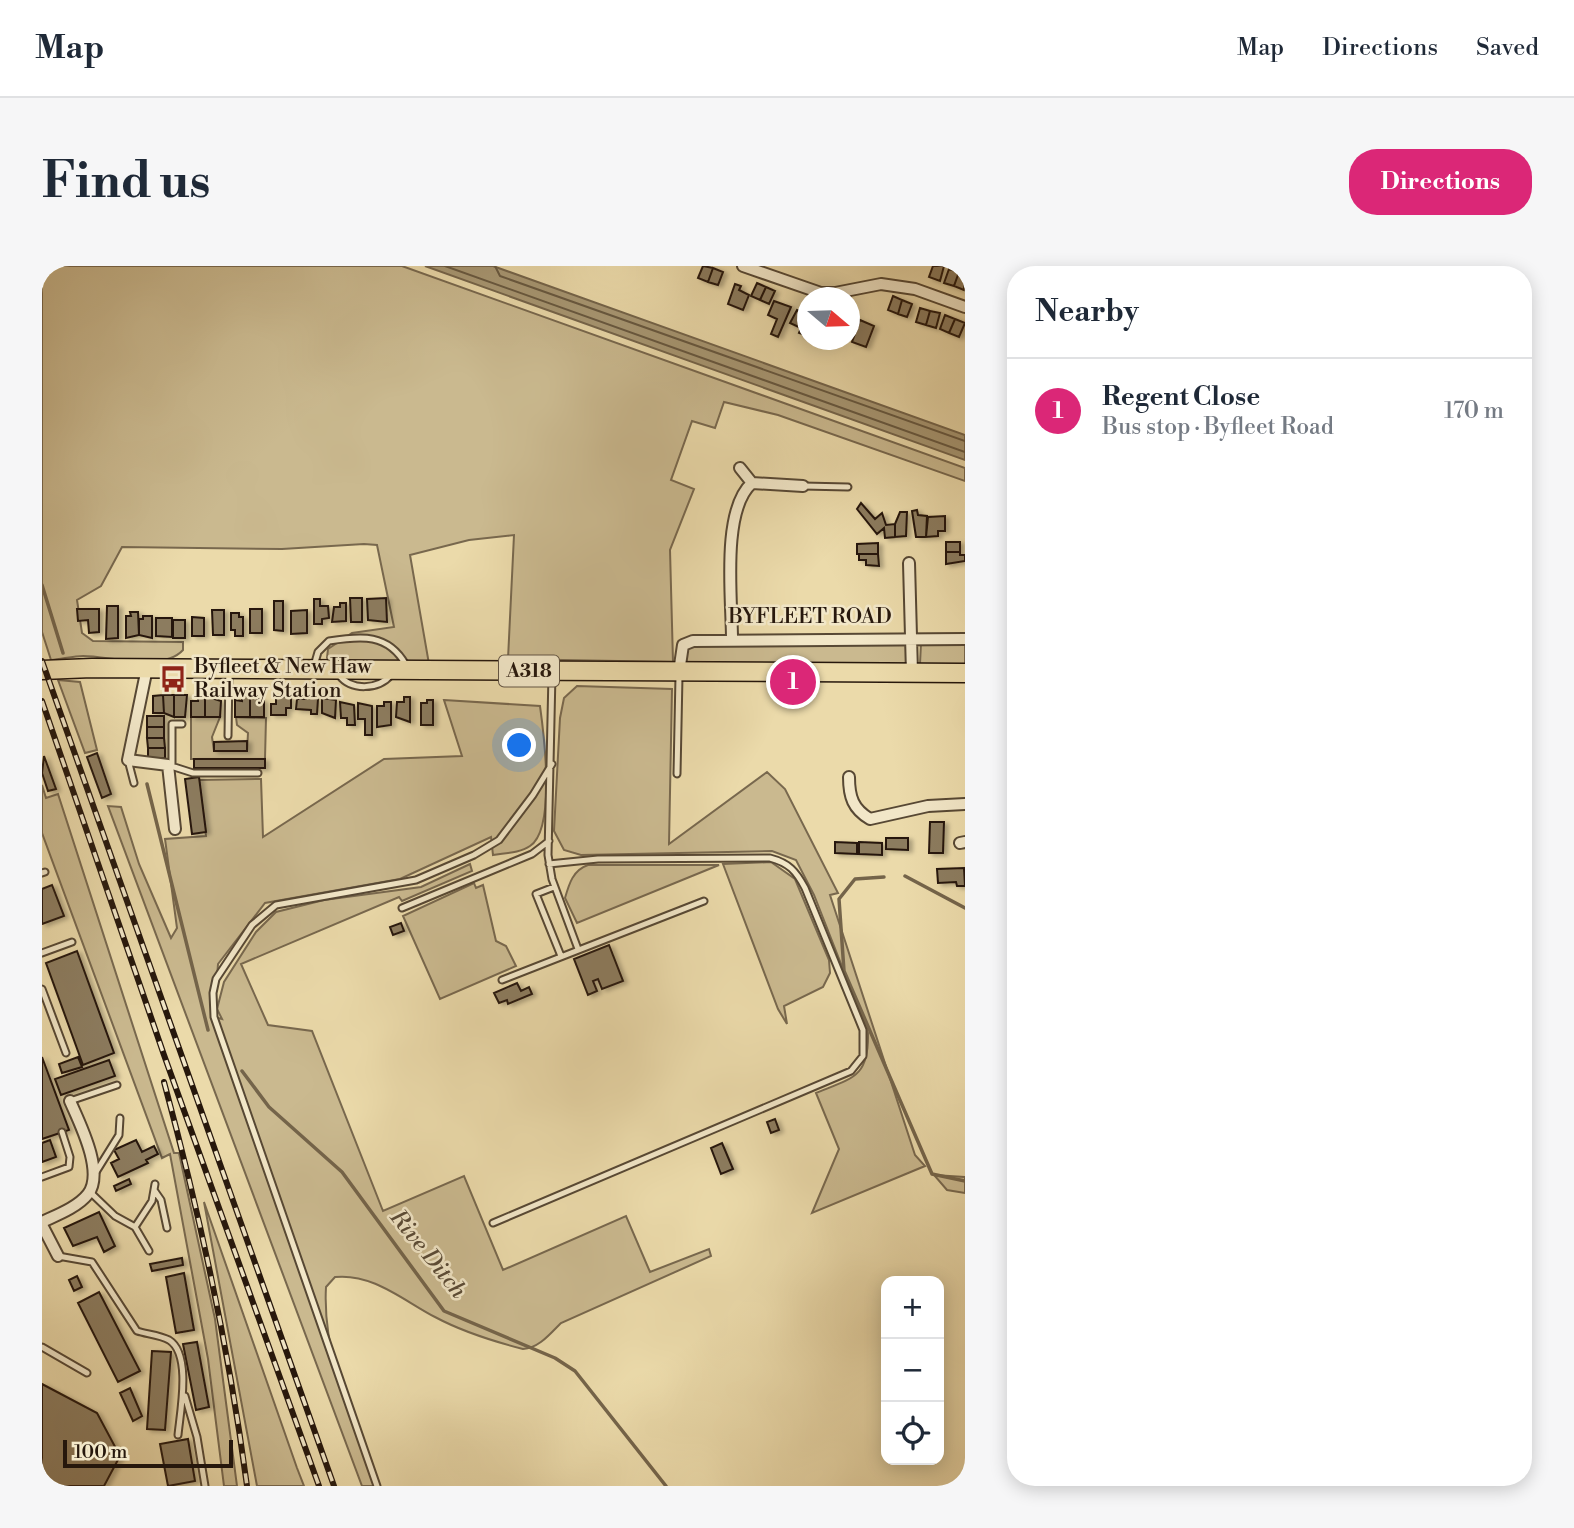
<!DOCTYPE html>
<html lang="en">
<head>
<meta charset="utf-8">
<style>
  body { margin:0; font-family:"Libre Bodoni",serif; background:#f6f6f7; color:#1f2937 }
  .controls { position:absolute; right:21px; bottom:21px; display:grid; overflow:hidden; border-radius:14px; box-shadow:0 4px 18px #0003 }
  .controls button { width:63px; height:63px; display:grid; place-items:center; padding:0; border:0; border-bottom:2px solid #e0e1e3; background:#fff; color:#1f2937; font:35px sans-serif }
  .compass { position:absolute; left:755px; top:21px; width:63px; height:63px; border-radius:50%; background:#fff; box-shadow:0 4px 18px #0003; rotate:109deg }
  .scale { position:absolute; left:21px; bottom:18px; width:170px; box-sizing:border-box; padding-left:7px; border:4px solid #26170c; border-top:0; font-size:19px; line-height:24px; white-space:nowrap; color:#26170c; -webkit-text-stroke:5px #f2e7c8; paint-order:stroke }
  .you { position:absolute; left:478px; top:480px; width:24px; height:24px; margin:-18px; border:5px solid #fff; border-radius:50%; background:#1a73e8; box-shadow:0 0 0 10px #1a73e833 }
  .badge { display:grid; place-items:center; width:46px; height:46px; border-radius:50%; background:#db2777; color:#fff; font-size:23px; font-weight:700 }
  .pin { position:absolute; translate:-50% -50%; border:4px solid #fff; box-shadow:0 2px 7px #0006 }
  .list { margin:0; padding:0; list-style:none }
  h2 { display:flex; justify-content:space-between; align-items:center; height:91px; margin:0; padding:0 28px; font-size:30px }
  h2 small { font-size:23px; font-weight:400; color:#747a83 }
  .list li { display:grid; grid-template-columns:46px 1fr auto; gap:21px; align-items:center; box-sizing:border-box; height:105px; padding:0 28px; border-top:2px solid #e0e1e3 }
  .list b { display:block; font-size:26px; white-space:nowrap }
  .list p { margin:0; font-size:23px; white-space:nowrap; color:#747a83 }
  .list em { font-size:23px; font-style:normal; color:#747a83 }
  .icon { flex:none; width:38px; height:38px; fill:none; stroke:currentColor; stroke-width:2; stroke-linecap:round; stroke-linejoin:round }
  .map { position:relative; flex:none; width:923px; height:1220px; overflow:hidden; border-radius:28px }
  header { display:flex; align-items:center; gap:42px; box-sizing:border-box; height:98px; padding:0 35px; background:#fff; border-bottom:2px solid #e0e1e3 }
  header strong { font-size:33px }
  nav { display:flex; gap:38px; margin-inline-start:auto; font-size:24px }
  .intro { display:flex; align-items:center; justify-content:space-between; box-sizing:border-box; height:168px; padding:0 42px }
  h1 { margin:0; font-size:49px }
  .button { padding:18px 32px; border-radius:28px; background:#db2777; color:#fff; font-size:24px; font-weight:700 }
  main { display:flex; gap:42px; padding:0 42px }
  aside { flex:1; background:#fff; border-radius:28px; box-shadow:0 4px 18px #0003 }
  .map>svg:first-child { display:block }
</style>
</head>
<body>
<header>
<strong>Map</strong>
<nav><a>Map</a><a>Directions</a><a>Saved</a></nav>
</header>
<div class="intro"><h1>Find us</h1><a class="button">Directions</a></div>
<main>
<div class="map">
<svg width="923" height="1220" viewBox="0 0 923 1220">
  <defs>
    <filter id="shadow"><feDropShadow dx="4" dy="2" stdDeviation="2" flood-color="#0004"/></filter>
  </defs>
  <rect width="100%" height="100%" fill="#ebdaaa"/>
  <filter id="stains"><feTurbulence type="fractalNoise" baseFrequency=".00286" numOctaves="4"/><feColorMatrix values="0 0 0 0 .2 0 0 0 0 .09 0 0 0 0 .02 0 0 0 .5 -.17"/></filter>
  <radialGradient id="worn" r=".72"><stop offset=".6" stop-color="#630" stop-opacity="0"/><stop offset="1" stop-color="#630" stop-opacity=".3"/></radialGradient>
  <!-- green -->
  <path fill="#cab98f" stroke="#78684e" stroke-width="2" d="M0 0H360L923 202V215L736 149 682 136 673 162 650 155 629 214 652 223 628 284 631 396 466 393 472 269 427 274 368 289 387 398 289 396 285 392 286 383 310 367 352 361 335 279 322 278 240 283 80 281 59 320 35 334 40 367 51 375 141 376V384C121 406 68 390 41 390 32 390 20 393 9 394L0 366Z
    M865 373 866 407 651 406 640 389 641 379Z
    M923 376V408L878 398 879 377Z
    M16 414 38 416 55 484 43 487Z
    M535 420 630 423 627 578 725 506 743 523 796 627 788 629 873 889 883 900 770 947 797 883 774 827C811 812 827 811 826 767L772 629 754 594 730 585 539 589 522 584 512 565 518 452 522 432Z
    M402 434 498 440C502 469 514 563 488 580 478 587 463 587 451 589L449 571 358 613 223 637 176 698 172 751 180 753 175 743 182 716 214 666 234 646 282 634 379 621 428 598 430 605 360 635 357 631 199 698 226 759 270 765 341 945 422 910 461 1004 584 950 608 1006 667 983 669 990 519 1057C508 1068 497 1082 481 1083 450 1075 421 1066 393 1051 362 1035 331 1007 293 1011L284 1021C280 1090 312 1157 335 1220H320L66 540 79 541 97 598 129 672 135 662 123 573 164 570 157 514 219 513 221 571 342 493 420 490Z
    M149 451H178L170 471 172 485H205L206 467 195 459 194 451 224 452 223 493H149Z
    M0 519 4 532 16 528 132 887H137L173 1053 195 1220H182L166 1093 128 888 120 892 0 567Z
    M729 596 753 613 787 694 788 707 781 721 742 740 745 758 736 743 681 598Z
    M546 599H677L535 657 523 632C527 618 531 604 546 599Z
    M432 617 434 622 441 619 454 675 464 680 474 700 398 733 361 650Z
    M892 909 923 911V927L905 924Z
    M162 936 255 1202 262 1220H215Z"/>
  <!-- water -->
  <path fill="#a89874" stroke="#74644a" stroke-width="2" d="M383 0H451L923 169V194Z"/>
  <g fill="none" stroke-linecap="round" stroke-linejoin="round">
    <!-- shore -->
    <path stroke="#675840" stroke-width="2" d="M403 0 923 186
      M453 0 458 10 923 175"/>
    <!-- stream -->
    <path stroke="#74644a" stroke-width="3.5" d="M0 319 21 387
      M105 518 166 764
      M863 610 923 642
      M842 611 813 613 797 633 802 705 890 908 923 915
      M200 805 227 841 300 906 402 1045 513 1092 533 1105 624 1220"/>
  </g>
  <!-- building -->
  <path fill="#8c7c5e" stroke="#26170c" stroke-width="2" filter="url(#shadow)" d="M661 0 671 2 666 16 656 12Z
    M891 0H902L898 15 887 11Z
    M671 2 681 6 676 19 666 16Z
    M907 3 917 6 912 20 902 17Z
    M917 6 923 8 922 24 912 20Z
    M715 17 724 21 718 34 709 30Z
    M693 18 699 20 697 24 707 29 701 44 686 38Z
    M724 21 733 25 727 38 718 34Z
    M851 30 860 34 856 48 846 44Z
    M860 34 870 38 865 51 856 48Z
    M732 35 749 41 736 71 729 68 735 53 726 49Z
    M878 42 888 45 884 59 874 56Z
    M761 43 766 45 763 69 757 67 759 62 748 57 755 44 760 46Z
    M888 45 898 47 894 62 884 59Z
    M903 49 913 53 907 67 898 63Z
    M808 50 815 53 808 73Z
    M913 53 923 57 917 71 907 67Z
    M818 54 832 60 824 81 810 76Z
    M819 237 833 253 840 247 844 259 853 258V271L843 272 842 262 835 268 815 243Z
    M875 244 876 249 885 250 884 271H874L870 245Z
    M858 246H865L864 270 853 271V258Z
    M903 250V265H896V270L884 271 886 251Z
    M904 276H918V286H904Z
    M836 277V288H815V278Z
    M904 286H918V289H923V295L904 298Z
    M817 288H836L837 300 824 299V294H817Z
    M308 332H320V356H309Z
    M344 332 345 356 326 354 325 333Z
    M272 333H278V340H286L287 352 280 353V358H272Z
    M232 335H241V365L232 364Z
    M298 337H304V355L290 356 292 341H298Z
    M65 340H76V372L64 373Z
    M35 343H57V366L47 367 46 354 36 355Z
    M208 343H220V367H208Z
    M170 344H182V369H171Z
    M265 344V367L249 368V345Z
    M88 346H96L97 369 84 372V350H89Z
    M189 347H197V351H201V370H193V364H189Z
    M101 350H110V372L97 369V353H101Z
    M150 351 162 352V370H150Z
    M114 352H130V371L114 370Z
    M131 354H143V372H131Z
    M121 429H132V451L122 447Z
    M121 429 122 447H111V430Z
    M132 429H145L143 451H132Z
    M156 430H163V451H149V435H156Z
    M163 430 179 435 178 451H163Z
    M200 430H208V451H193V434L200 435Z
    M208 430 222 435V451H208Z
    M264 430 276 433 275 448H269V444L254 443 255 433H264Z
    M234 431H249V442H244V449H229V438H234Z
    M362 431H368V456L354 451 355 436H362Z
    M280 432 294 434 293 452 280 447Z
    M385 434H391V459H379V437H385Z
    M298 436 312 439 313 459H305V452H299Z
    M342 436H349V459L335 461V440H342Z
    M316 437 330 440V469H323V453H316Z
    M105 450H122V461H105Z
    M105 461H122V472H105Z
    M105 472H122L123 482H106Z
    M205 475V485H172V476Z
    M106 482H123V492L106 493Z
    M55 487 69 528 60 532 45 491Z
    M2 490 14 523 6 525 0 507Z
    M152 493H223V502H152Z
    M157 511 164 566 150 568 143 513Z
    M888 556H902L901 587H887Z
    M844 572H866V584L844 583Z
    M793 576 815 577V588L793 587Z
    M817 576 840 577V589L817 588Z
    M922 602 923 620H915L914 616 896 617 895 603Z
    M10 619 22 650 0 658V623Z
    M359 657 362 665 351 669 348 661Z
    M567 679 581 715 560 723 556 713 551 715 555 725 546 729 532 693Z
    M35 685 72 787 41 799 4 697Z
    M475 717 479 725 487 721 490 728 466 738 465 734 457 737 452 727Z
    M0 791 27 864 0 873Z
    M36 791 40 801 20 807 17 798Z
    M67 794 73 810 19 829 13 813Z
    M733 853 737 864 729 867 725 856Z
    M8 874 14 891 0 896V877Z
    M94 874 100 886 112 880 116 888 104 894 106 897 76 911 69 897 77 893 72 884Z
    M680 877 691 903 679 908 669 882Z
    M87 913 89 918 74 925 72 920Z
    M57 946 73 980 62 986 55 971 31 980 22 962Z
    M140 992 141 999 110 1005 108 998Z
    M142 1007 152 1064 134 1067 124 1011Z
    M35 1010 40 1021 32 1025 27 1014Z
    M57 1026 98 1105 76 1116 36 1037Z
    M155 1076 167 1141 154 1144 141 1078Z
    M110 1085 129 1086 123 1164 105 1163Z
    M0 1118 55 1147 78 1190 62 1220H0Z
    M88 1122 100 1150 91 1155 78 1127Z
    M146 1173 153 1215 126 1220 118 1178Z"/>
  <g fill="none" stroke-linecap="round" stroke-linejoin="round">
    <defs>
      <path id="lane" d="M761 220 806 221
        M272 400 276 386 287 375C319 370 346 367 364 399
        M510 408 506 589 510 613 536 683
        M297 409C309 425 336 424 349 409
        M186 470 187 406
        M86 494 92 517
        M126 499 151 507H216
        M130 500V458H140
        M635 508 637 410
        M0 607 3 606
        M512 621 494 628 519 690
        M360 642 490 588 507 575
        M0 687 30 676
        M460 714 662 635
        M0 723 24 787
        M28 835 75 819
        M54 906 77 869 78 852
        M0 911 27 901 28 891 20 866
        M112 924 119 934 125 962
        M48 926 73 950 93 961 107 985
        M451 957 809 805 821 790V764L763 622C754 605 747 597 728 592L556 593 507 598
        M93 961 110 935 113 918
        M16 990 50 996 95 1065C104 1068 118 1069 127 1074 150 1088 138 1147 136 1169
        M0 1081 45 1107
        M143 1130 155 1171 163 1220
        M335 1220 172 751 171 727 174 713 210 659 234 639 374 614 432 589 457 574 491 529 510 498"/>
      <path id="street" d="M701 0 779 27H793L839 18 873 23 923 41
        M698 202 710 217 761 220
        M867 297 870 407
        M690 373C690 334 679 244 710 217
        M105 402 86 494 126 499 133 563
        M637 406 641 379 651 375 923 373
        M807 511C807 531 811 543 828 553L886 540 923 538
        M918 577 923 576
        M0 956C15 949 36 941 46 928 63 906 37 856 28 835
        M0 959 16 990"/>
      <path id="primary" d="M0 404 50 402 923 407"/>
    </defs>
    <!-- lane casing -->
    <use href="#lane" stroke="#574834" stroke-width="9"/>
    <!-- street casing -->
    <use href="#street" stroke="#574834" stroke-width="14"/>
    <!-- primary casing -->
    <use href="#primary" stroke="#26170c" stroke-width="21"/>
    <!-- lane -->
    <use href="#lane" stroke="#f2e7c8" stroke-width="5"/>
    <!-- street -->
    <use href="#street" stroke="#f2e7c8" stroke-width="10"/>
    <!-- primary -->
    <use href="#primary" stroke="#ebdaaa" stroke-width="18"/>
    <defs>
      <path id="rail" d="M0 395 292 1220
        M0 435 122 789 277 1220
        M122 816C158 949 187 1083 205 1220"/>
    </defs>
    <!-- rail casing -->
    <use href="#rail" stroke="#26170c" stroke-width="6"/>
    <!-- rail -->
    <use href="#rail" stroke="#f2e7c8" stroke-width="3.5" stroke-dasharray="10" stroke-linecap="butt"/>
  </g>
  <!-- icons -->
  <defs>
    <symbol id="bus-bare" viewBox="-9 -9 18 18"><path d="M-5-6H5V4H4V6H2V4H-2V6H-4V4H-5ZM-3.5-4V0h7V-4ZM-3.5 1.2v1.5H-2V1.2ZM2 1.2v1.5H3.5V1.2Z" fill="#8f2418" stroke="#f2e7c8" stroke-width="2.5" paint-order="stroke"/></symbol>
  </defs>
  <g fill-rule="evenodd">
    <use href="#bus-bare" x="112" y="394" width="38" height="38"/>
  </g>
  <g text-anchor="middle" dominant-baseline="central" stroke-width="5" stroke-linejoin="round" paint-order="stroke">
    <!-- shield labels -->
    <rect fill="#f2e7c8" stroke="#635544" stroke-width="2" x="457" y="389.5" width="60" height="31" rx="5"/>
    <g font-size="19" font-weight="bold" fill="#26170c">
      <text x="487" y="405">A318</text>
    </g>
    <!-- street labels -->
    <g font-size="21" fill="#26170c" stroke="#f2e7c8">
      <text x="768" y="351">BYFLEET ROAD</text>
    </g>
    <!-- poi labels -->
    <g font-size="21" fill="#26170c" stroke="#f2e7c8" text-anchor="start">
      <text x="152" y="401">Byfleet &amp; New Haw<tspan x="152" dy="24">Railway Station</tspan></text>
    </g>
    <!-- water labels -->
    <g font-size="23" font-style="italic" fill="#5a4b36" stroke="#f2e7c8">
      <text transform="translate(386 988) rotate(51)">Rive Ditch</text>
    </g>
  </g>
  <rect width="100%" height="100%" filter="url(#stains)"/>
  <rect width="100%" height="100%" fill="url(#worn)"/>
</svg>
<div class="controls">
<button>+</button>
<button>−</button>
<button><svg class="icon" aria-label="locate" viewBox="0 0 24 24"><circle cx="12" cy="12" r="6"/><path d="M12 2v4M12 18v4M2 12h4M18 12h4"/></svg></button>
</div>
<svg class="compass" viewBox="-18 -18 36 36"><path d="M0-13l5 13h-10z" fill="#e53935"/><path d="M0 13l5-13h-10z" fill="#747a83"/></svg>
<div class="scale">100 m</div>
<div class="you"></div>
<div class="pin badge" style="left:751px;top:416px">1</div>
</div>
<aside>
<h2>Nearby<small></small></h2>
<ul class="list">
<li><span class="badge">1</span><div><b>Regent Close</b><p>Bus stop · Byfleet Road</p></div><em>170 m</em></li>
</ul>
</aside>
</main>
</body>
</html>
